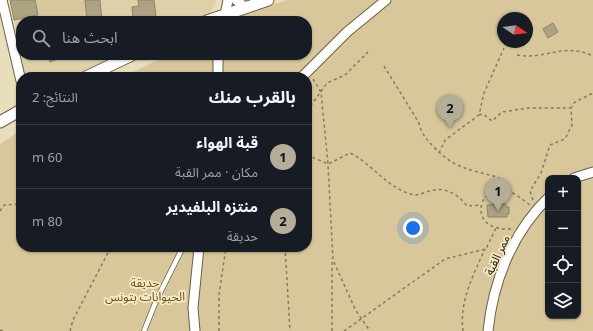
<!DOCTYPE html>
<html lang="ar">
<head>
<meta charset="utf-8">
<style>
  body { margin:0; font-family:"Noto Sans","Noto Sans Arabic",sans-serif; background:#20242c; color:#f1f3f6; direction:rtl }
  .controls { position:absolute; right:12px; bottom:12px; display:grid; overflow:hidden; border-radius:8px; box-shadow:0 1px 3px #0004 }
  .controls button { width:36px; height:36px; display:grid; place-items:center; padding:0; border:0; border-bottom:1px solid #363941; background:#171b24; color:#f1f3f6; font:20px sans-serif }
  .compass { position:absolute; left:497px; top:12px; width:36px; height:36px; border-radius:50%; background:#171b24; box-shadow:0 1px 3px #0004; rotate:103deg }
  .you { position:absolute; left:413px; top:228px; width:14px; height:14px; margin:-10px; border:3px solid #fff; border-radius:50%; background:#1a73e8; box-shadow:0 0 0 6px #1a73e833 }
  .badge { display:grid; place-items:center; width:26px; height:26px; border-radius:50%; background:#b4ae98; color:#111; font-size:13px; font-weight:700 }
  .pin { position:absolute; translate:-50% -33px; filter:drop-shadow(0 1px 2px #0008) }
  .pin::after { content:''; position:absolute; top:21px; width:14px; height:12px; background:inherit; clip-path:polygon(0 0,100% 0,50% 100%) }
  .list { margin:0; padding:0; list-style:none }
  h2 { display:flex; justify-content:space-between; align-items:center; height:52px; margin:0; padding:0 16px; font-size:17px }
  h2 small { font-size:13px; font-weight:400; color:#9ea1a6 }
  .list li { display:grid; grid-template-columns:26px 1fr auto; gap:12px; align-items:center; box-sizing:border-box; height:64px; padding:0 16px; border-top:1px solid #363941 }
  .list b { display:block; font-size:15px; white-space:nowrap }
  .list p { margin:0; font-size:13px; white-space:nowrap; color:#9ea1a6 }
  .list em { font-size:13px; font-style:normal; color:#9ea1a6 }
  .icon { flex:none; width:22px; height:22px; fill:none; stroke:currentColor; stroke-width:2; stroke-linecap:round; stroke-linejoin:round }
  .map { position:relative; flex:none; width:593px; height:331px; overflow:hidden; direction:ltr }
  .search { position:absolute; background:#171b24; box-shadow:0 1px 3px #0004; left:16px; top:16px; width:296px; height:44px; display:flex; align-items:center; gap:10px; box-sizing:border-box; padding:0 14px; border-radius:16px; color:#9ea1a6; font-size:15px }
  .panel { position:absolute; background:#171b24; box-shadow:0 1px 3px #0004; left:16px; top:72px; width:296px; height:180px; border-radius:16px; direction:rtl }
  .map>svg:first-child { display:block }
</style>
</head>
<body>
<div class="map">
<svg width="593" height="331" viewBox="0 0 593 331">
  <rect width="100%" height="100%" fill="#e9debc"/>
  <!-- built -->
  <path fill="#ded0a9" d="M10 0H216V1L208 19 204 21H21V55Z
    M21 55H119L73 77H25Z"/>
  <!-- green -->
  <path fill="#d7c79a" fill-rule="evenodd" d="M35 0H85L87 21H39Z
    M287 0H593V331H0V144L21 130V247H307V77H123L168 55H307V21H224ZM503 18H527V42H503ZM548 178H578V316H548Z"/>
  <!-- building -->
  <path fill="#ada282" stroke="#8d8364" d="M10 0H35L38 15 14 20Z
    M85 0H100L102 21H87Z
    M138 0H154L156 17 133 19 132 7 139 6Z
    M553 23 558 32 548 38 543 29Z
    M47 55H67L50 62Z
    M506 204V207H509V214H507V217H488L487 205Z"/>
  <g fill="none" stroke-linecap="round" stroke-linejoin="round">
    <defs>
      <path id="service" d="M144 331 156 301 183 247"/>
      <path id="minor" d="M2 0 21 81
        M236 0 245 7
        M224 20 228 0
        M218 55V77
        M302 77 347 32 386 0
        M574 178 593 172
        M195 331 193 308 199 247
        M488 331C493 282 512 233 548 198"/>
      <path id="tertiary" d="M207 21 268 0
        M86 77 132 55
        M0 122 21 110"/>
    </defs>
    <!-- service casing -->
    <use href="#service" stroke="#6a6042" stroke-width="6"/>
    <!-- minor casing -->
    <use href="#minor" stroke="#6a6042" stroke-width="11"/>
    <!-- tertiary casing -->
    <use href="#tertiary" stroke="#6a6042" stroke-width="13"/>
    <!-- path -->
    <path stroke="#827a63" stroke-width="1.5" stroke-dasharray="3 3" stroke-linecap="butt" d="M517 55C545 60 565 42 593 56
      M384 66 419 123C421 133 426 139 433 146 454 169 469 169 497 177L503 181 505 190
      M313 79 321 92 328 164 333 260 355 309 370 331
      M307 111 327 83 345 75 368 52
      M479 115 483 114 492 121 502 112 528 108H571
      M439 153 445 140 479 115 484 93 504 48
      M307 155 328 164 350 153C373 164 388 190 415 195 419 195 425 192 430 191 445 186 459 195 467 206L481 205
      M533 200 530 191 541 173 550 145 565 139 572 125 571 108 575 102 593 93
      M0 211 4 205 21 204
      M511 229C464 231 480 182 506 190 515 193 523 200 530 205
      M285 247 290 331
      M0 330 3 331
      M70 331 73 320 111 247
      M219 331V295L226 247
      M332 331V262
      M344 331 445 259 486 249 496 228
      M463 331C459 303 473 275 485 249"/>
    <!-- service -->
    <use href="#service" stroke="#fff" stroke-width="4.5"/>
    <!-- minor -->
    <use href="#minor" stroke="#fff" stroke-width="9"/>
    <!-- tertiary -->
    <use href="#tertiary" stroke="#fff" stroke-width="11"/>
  </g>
  <g text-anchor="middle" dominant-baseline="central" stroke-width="3.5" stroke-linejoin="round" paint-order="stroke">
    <!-- street labels -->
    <g font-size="12" fill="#1f1a0e" stroke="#f6ebc9">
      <text transform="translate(497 255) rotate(-65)">ممر القبة</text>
    </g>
    <!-- park labels -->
    <g font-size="12" fill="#625016" stroke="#f6ebc9">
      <text x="145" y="282">حديقة<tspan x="145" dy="14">الحيوانات بتونس</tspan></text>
    </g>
  </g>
</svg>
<div class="controls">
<button>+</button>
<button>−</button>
<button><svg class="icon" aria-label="locate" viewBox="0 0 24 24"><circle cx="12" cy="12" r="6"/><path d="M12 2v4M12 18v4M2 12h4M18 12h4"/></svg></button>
<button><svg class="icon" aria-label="layers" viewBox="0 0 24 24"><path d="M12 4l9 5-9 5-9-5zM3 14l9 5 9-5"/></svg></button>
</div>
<svg class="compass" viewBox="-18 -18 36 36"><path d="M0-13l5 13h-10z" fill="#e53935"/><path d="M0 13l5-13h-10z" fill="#9ea1a6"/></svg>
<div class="you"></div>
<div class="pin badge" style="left:498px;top:211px">1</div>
<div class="pin badge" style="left:450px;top:128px">2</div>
<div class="search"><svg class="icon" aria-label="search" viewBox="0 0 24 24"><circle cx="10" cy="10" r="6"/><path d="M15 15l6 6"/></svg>ابحث هنا</div>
<section class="panel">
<h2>بالقرب منك<small>النتائج: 2</small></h2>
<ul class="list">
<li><span class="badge">1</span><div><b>قبة الهواء</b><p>مكان · ممر القبة</p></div><em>60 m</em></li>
<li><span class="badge">2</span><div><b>منتزه البلفيدير</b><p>حديقة</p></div><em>80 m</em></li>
</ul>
</section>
</div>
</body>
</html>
